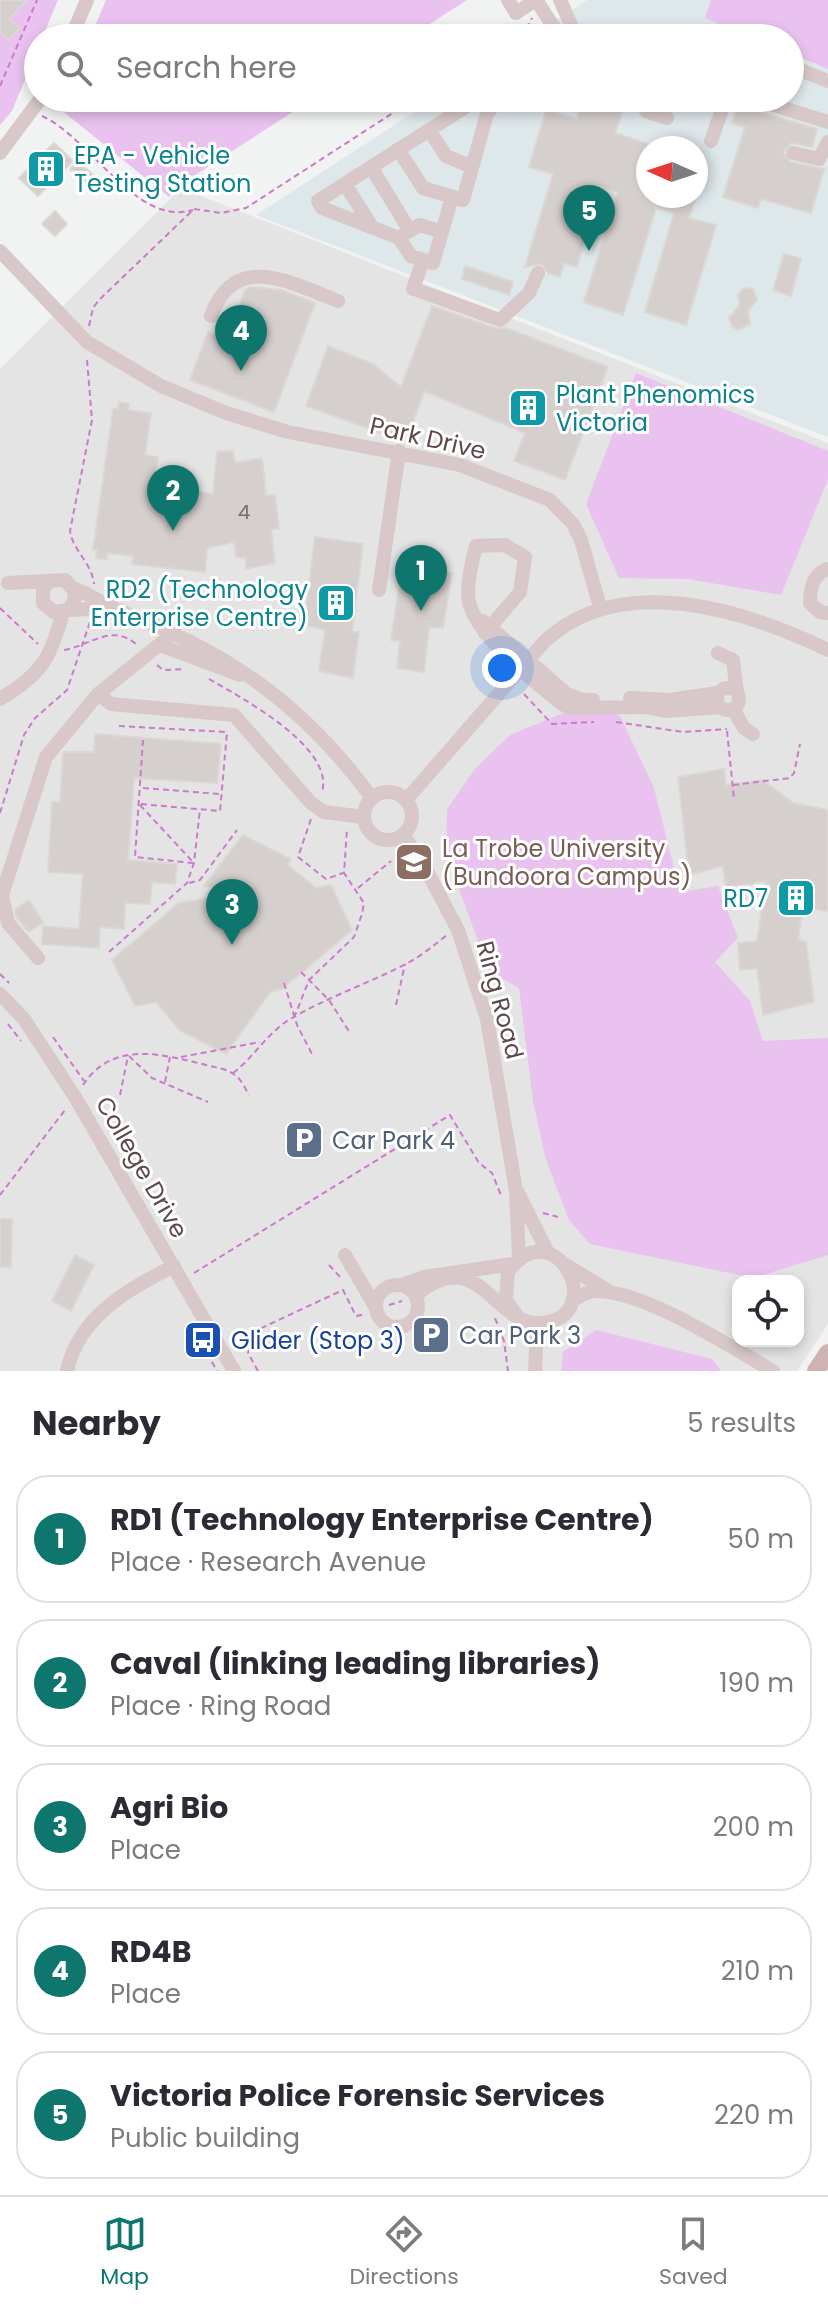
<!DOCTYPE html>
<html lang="en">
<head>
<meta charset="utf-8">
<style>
  body { margin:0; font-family:Poppins,sans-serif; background:#f7f7f7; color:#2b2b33 }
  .controls { position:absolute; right:24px; bottom:24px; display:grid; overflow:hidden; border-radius:16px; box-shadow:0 4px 12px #0003 }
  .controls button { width:72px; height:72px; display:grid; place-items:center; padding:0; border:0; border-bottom:2px solid #e1e1e2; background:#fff; color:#2b2b33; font:40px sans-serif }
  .compass { position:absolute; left:636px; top:136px; width:72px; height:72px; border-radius:50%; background:#fff; box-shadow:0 4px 12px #0003; rotate:273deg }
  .you { position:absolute; left:502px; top:668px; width:28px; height:28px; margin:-20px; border:6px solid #fff; border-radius:50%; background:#1a73e8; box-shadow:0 0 0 12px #1a73e833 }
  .badge { display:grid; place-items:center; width:52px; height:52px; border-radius:50%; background:#0f766e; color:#fff; font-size:26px; font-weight:700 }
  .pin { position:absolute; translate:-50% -66px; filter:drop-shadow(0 2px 4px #0008) }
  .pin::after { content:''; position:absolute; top:42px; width:28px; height:24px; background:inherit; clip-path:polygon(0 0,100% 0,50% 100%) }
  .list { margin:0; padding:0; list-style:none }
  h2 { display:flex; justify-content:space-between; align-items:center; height:104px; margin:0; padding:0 32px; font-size:34px }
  h2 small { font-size:26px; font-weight:400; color:#7c7c81 }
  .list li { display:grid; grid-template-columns:52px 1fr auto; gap:24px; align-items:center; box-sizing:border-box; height:128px; margin:0 16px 16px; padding:0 16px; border:2px solid #e1e1e2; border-radius:32px }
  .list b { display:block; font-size:30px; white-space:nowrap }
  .list p { margin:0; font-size:26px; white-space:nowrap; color:#7c7c81 }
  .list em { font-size:26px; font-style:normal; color:#7c7c81 }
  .icon { flex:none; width:44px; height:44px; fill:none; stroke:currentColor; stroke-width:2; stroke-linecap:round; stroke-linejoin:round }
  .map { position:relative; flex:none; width:828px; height:1371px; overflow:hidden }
  .search { position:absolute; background:#fff; box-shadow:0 4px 12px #0003; left:24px; right:24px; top:24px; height:88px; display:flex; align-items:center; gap:20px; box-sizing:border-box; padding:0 28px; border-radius:44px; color:#7c7c81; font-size:30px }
  .sheet { height:824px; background:#fff }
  nav { display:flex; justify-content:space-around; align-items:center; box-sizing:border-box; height:112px; border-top:2px solid #e1e1e2; background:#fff; font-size:22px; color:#7c7c81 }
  nav a { display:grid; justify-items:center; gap:4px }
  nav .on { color:#0f766e }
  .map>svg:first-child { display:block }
</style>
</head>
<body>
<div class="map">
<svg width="828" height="1371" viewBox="0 0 828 1371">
  <rect width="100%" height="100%" fill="#f1f3f2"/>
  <!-- commercial -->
  <path fill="#dee7ea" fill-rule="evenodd" d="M587 0H828V437L256 215 436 98H790V38H529ZM648 148H696V196H648Z"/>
  <!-- education -->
  <path fill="#e3e4e3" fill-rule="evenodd" d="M181 188 828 443V1324L797 1371H0V369ZM738 1281H798V1341H738Z"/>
  <!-- green -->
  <path fill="#e9c2ef" d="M0 0H58L42 38H38V48L12 111 0 125Z
    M106 0H467L408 38H90Z
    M711 0H828V69L790 53V38H753L705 18Z
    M65 98H314L183 183 169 197 60 109Z
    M636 373 828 451V479L781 595 688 579 619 578 586 504Z
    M588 703 620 716 654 788 680 892 718 886 738 938 715 962 750 1001 763 1041 828 1038V1255L753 1278 590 1244 569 1220 546 1160 533 1101 519 988 489 971 446 854 447 809 475 769 510 735Z
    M596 1330 712 1359 721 1371H561L563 1352Z"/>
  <!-- building -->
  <path fill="#d5cfce" stroke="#dcd7d5" stroke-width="2" d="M0 0H27L9 19 20 28 9 40 0 32Z
    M583 98H611L624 108 615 133 648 144V196H696L689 218 716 225 686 325 645 312 674 213 656 208 623 315 584 302 618 192 599 186 577 267 564 263 560 277 548 273 541 264 525 267 553 174 529 167 546 110 577 119Z
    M740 98 748 108 817 129 812 147 791 143 783 152 790 162 824 169 811 213 761 199 758 208 723 197 745 127 732 123Z
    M54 143 73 161 38 196 19 178Z
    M78 161 95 177 86 185 70 169Z
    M55 211 67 224 55 236 42 224Z
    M784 254 801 259 791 296 773 290Z
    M465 266 513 282 509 295 462 279Z
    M251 287 281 290 315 303 274 412 190 380 208 332 227 339 245 290Z
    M744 288 753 289 757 300 748 311 750 324 738 330 732 326 729 318 740 304 738 295Z
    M432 306 497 329 506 328 608 367 565 480 514 461 525 433 424 391 406 442 306 406 328 346 373 364 401 387Z
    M119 402 129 404 128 410 151 413 145 455 158 457 154 485 213 494 217 452 233 451 235 463 262 458 266 495H275L279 528 271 530 275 563 246 569V558L236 557 234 542 207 548 205 572 132 564 133 556 107 553V559L96 558 97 550H93L113 409H118Z
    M315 537 363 544 352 632H359L353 678 319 671 325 630 304 625Z
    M402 565 452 573 443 628 429 627 424 672 397 668 400 641 391 640Z
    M95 734 221 744 217 783 134 778 128 860 177 864 175 884 152 882 150 904 125 903 124 929 100 927 99 948 42 944 43 926 79 929 83 874 48 872 52 802H60L63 752H94Z
    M724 769 726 785 763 780 793 803 828 810V911L803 908 798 939 806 942 814 1002 763 1015 757 968 740 970 738 943 757 941 766 881 726 888 723 866 689 875 678 777Z
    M243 835 291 859 288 865 316 888 331 885 352 930 283 988 270 992 226 1054 179 1030 156 1002 135 1006 112 960 179 903 245 892 244 889 204 886Z
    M29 900 43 922 29 932 17 918 15 910Z
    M0 1219H12L11 1267H0Z
    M75 1255 94 1265 71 1311 52 1301Z"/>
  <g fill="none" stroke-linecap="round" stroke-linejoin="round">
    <!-- path -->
    <path stroke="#cc7acc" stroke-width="2" stroke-dasharray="6 4" stroke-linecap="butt" d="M508 38 529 24 532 18
      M0 86 37 0
      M42 116C91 138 136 227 193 210
      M89 326 93 308 99 300 194 209 221 213 246 208 416 98
      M87 360 92 420 70 531C73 551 92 563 94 584
      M0 608 38 644
      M64 650C92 645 113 622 138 646
      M157 665 163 670 185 669
      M209 679C240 697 335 747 322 792
      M524 694 552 724 594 722
      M616 722 683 732 727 729
      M119 726 226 732
      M727 731 734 799
      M143 740 135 857 193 863
      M733 785 790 778 794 773 800 744
      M143 788 220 794
      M141 804 220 811 227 732
      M140 805 193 862
      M0 813 24 735 35 718 67 690 90 622
      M311 819 298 857 326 879 343 873
      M189 883 200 880 237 830
      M358 888 391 861
      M109 952 187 883 194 863 200 809
      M301 972 329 1000 350 1033
      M0 974 9 983
      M284 983 297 1025 313 1056
      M396 1005 405 964
      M294 1018 309 980 354 937 362 914 364 903 344 873 347 829
      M8 1024 21 1041
      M53 1037 84 1081
      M129 1056 152 1078 208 1102
      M181 1057 260 1042
      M233 1073C254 1057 265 1036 287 1021 325 998 367 984 406 964 420 957 434 945 447 935
      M165 1082 170 1057
      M83 1085C113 1040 161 1054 206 1065 216 1068 226 1068 235 1075 241 1079 245 1088 249 1095
      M120 1095 128 1056
      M0 1195 65 1110
      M543 1213 558 1217
      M329 1265 342 1279
      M194 1273 450 1115 479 1163 492 1173 502 1198
      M389 1305 402 1301
      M495 1318 504 1341 508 1371
      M207 1353 217 1371
      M258 1371 248 1353 255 1331 343 1290 356 1316 365 1314"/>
    <!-- minor -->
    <path stroke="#d8c8c9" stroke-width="14" d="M508 0 516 13 536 0
      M536 0 561 38
      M560 0 577 38
      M71 38 87 0
      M790 66 828 81
      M650 98 646 111 667 118
      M697 98 723 107 725 99
      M751 98 828 122
      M429 130 446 156 472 167
      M711 141 723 107
      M398 149 423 188 463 200 487 114 499 98
      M0 153 41 98
      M793 153 819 159 828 142
      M371 167 410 231
      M345 184 372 227
      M452 197 433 263 411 256 399 238 322 208 318 201 473 102 496 100
      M403 235 419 225 433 229
      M0 251 87 342 161 386 226 413 288 432 460 465 550 500 573 524 581 540 600 607
      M413 289 423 260
      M417 290 500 320 529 293 538 273
      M211 316C235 250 291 283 338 301
      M828 569C813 574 810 588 810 603L820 612 828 613
      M8 583 65 580 75 592 74 602 68 610 54 612 43 603V589L50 581
      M73 588C89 593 102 604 117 610 227 651 302 703 372 798
      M379 590 399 451
      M68 610 114 608
      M483 621 567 694 583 700H593
      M485 633 520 592 525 557 505 545 476 546C472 562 466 585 469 602 477 637 534 681 562 704L570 708 645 707 665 711 720 707
      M160 645 240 675
      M718 653 733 660 737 692
      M717 699a11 11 0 1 1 22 0a11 11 0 1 1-22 0Z
      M98 694 111 704 234 715 311 803 324 812 364 817
      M630 698 669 700 718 693
      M0 699C41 675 51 658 63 612
      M733 709 744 728 753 734
      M364 816a24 24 0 1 1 48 0a24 24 0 1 1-48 0Z
      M406 800 544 642C620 570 745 610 828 650
      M403 835 421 860 458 930 487 1019 516 1191 519 1259
      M38 958 8 923 2 895 46 757 98 694 175 632
      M0 994 24 1019 75 1097 234 1371
      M517 1191 548 1253
      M345 1255 376 1308
      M566 1265 610 1292
      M376 1306a21 21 0 1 1 42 0a21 21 0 1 1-42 0Z
      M401 1285 424 1277 513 1264
      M416 1295C479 1242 494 1326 540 1323 612 1318 554 1207 508 1272L506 1300 517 1316
      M572 1301C580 1297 587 1291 595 1291 644 1290 729 1346 773 1371
      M67 1371C79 1316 127 1290 174 1266
      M535 1371 537 1323"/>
    <!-- major -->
    <path stroke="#cfb2b2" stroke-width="18" d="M816 1371 828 1353"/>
  </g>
  <!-- icons -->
  <defs>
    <symbol id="building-square" viewBox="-11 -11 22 22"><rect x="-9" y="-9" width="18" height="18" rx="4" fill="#0f9aa8" stroke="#fff"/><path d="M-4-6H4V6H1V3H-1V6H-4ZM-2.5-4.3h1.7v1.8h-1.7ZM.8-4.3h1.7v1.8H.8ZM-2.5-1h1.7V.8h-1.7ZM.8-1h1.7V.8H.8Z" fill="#fff"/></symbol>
    <symbol id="university-square" viewBox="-11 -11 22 22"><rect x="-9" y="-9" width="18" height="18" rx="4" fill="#8d6e63" stroke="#fff"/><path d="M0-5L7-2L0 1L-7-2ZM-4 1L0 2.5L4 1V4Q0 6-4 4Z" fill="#fff"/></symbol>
    <symbol id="parking-square" viewBox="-11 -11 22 22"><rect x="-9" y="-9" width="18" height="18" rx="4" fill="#5c6f8a" stroke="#fff"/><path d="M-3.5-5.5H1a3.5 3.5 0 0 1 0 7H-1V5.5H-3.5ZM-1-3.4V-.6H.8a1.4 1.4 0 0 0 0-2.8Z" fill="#fff"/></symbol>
    <symbol id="bus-square" viewBox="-11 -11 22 22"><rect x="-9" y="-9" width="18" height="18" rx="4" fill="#1a4fb4" stroke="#fff"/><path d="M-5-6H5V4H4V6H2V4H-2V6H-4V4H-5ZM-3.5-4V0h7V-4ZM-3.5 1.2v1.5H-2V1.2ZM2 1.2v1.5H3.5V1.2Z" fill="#fff"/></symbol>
  </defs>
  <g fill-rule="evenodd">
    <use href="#building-square" x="24" y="147" width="44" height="44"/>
    <use href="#building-square" x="506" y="386" width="44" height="44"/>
    <use href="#building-square" x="314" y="581" width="44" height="44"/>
    <use href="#university-square" x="392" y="840" width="44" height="44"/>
    <use href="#building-square" x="774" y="876" width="44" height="44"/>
    <use href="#parking-square" x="282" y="1118" width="44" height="44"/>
    <use href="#parking-square" x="409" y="1313" width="44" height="44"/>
    <use href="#bus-square" x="181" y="1318" width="44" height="44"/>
  </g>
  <g text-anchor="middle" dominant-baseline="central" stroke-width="6" stroke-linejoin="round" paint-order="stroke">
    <!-- number labels -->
    <g font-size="20" fill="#7c6a6b">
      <text x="244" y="512">4</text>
    </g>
    <!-- culture labels -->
    <g font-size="24" fill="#0d838f" stroke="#fff" text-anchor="start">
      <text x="74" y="155">EPA - Vehicle<tspan x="74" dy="28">Testing Station</tspan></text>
      <text x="556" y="394">Plant Phenomics<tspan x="556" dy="28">Victoria</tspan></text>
      <text x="308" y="589" text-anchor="end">RD2 (Technology<tspan x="308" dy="28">Enterprise Centre)</tspan></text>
      <text x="768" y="898" text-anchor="end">RD7</text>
    </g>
    <!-- street labels -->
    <g font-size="24" fill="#5e494a" stroke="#fff">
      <text transform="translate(428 438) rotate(13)">Park Drive</text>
      <text transform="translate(500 1000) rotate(75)">Ring Road</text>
      <text transform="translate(142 1167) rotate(60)">College Drive</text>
    </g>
    <!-- education labels -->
    <g font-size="24" fill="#785e54" stroke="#fff" text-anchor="start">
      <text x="442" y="848">La Trobe University<tspan x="442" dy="28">(Bundoora Campus)</tspan></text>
    </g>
    <!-- service labels -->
    <g font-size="24" fill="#4e5e75" stroke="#fff" text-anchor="start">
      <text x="332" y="1140">Car Park 4</text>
      <text x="459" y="1335">Car Park 3</text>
    </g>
    <!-- transit labels -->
    <g font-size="24" fill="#164399" stroke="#fff" text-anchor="start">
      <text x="231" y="1340">Glider (Stop 3)</text>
    </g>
  </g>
</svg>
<div class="controls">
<button><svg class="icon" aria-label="locate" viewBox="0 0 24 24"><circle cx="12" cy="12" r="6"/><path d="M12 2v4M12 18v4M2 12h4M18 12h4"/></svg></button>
</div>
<svg class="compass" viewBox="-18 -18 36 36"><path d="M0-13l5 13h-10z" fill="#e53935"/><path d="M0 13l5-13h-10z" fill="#7c7c81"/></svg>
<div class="you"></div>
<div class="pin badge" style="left:421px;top:611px">1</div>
<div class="pin badge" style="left:173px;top:531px">2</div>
<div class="pin badge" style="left:232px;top:945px">3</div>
<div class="pin badge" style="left:241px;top:371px">4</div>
<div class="pin badge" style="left:589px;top:251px">5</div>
<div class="search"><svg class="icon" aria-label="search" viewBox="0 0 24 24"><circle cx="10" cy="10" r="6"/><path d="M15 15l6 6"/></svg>Search here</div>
</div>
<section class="sheet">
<h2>Nearby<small>5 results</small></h2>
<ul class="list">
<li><span class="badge">1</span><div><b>RD1 (Technology Enterprise Centre)</b><p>Place · Research Avenue</p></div><em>50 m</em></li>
<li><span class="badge">2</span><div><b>Caval (linking leading libraries)</b><p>Place · Ring Road</p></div><em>190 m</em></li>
<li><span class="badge">3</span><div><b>Agri Bio</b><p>Place</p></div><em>200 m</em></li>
<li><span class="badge">4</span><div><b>RD4B</b><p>Place</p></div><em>210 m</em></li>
<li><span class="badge">5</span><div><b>Victoria Police Forensic Services</b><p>Public building</p></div><em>220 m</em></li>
</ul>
</section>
<nav>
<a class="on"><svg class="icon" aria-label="map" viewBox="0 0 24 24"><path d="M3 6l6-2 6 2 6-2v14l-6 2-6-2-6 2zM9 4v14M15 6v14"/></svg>Map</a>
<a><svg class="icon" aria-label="directions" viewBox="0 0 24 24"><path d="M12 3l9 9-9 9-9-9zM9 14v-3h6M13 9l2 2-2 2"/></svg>Directions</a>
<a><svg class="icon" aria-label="saved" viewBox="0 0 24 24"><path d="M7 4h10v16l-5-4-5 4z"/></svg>Saved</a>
</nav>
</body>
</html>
